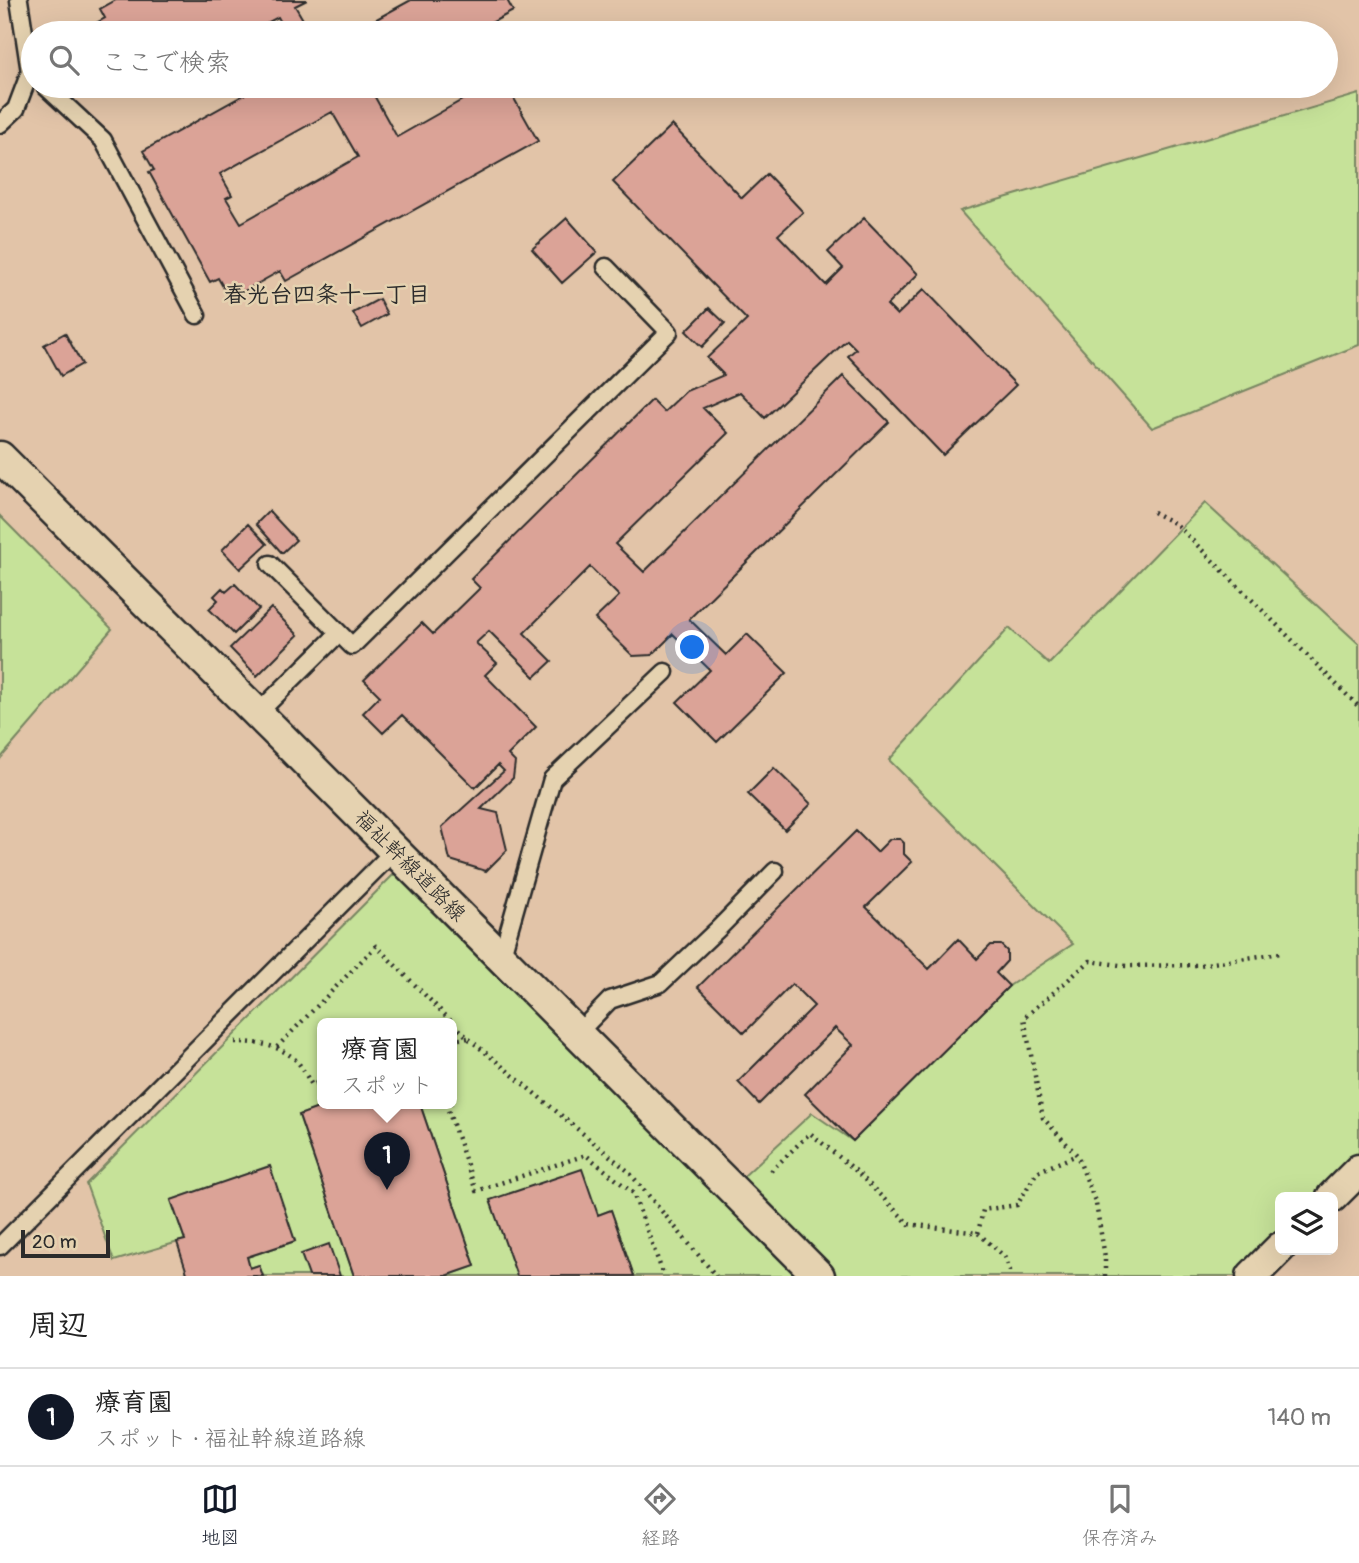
<!DOCTYPE html>
<html lang="ja">
<head>
<meta charset="utf-8">
<style>
  body { margin:0; font-family:Pangolin,"Klee One",sans-serif; background:#f6f6f6; color:#222 }
  .controls { position:absolute; right:21px; bottom:21px; display:grid; overflow:hidden; border-radius:10px; box-shadow:0 7px 28px #0002 }
  .controls button { width:63px; height:63px; display:grid; place-items:center; padding:0; border:0; border-bottom:2px solid #e0e0e0; background:#fff; color:#222; font:35px sans-serif }
  .scale { position:absolute; left:21px; bottom:18px; width:89px; box-sizing:border-box; padding-left:7px; border:4px solid #2b2b2b; border-top:0; font-size:19px; line-height:24px; white-space:nowrap; color:#2b2b2b; -webkit-text-stroke:5px #e5d2b0; paint-order:stroke }
  .you { position:absolute; left:693px; top:648px; width:24px; height:24px; margin:-18px; border:5px solid #fff; border-radius:50%; background:#1a73e8; box-shadow:0 0 0 10px #1a73e833 }
  .badge { display:grid; place-items:center; width:46px; height:46px; border-radius:50%; background:#111827; color:#fff; font-size:23px; font-weight:700 }
  .pin { position:absolute; translate:-50% -58px; filter:drop-shadow(0 2px 4px #0008) }
  .pin::after { content:''; position:absolute; top:37px; width:24px; height:21px; background:inherit; clip-path:polygon(0 0,100% 0,50% 100%) }
  .popup { position:absolute; left:317px; top:1018px; width:140px; height:91px; box-sizing:border-box; display:grid; place-content:center; border-radius:10px; background:#fff; filter:drop-shadow(0 2px 5px #0005); font-size:23px; white-space:nowrap; color:#767676 }
  .popup b { font-size:26px; color:#222 }
  .popup::after { content:''; position:absolute; left:50%; top:100%; margin-left:-14px; border:14px solid transparent; border-top-color:#fff }
  .list { margin:0; padding:0; list-style:none }
  h2 { display:flex; justify-content:space-between; align-items:center; height:91px; margin:0; padding:0 28px; font-size:30px }
  h2 small { font-size:23px; font-weight:400; color:#767676 }
  .list li { display:grid; grid-template-columns:46px 1fr auto; gap:21px; align-items:center; box-sizing:border-box; height:98px; padding:0 28px; border-top:2px solid #e0e0e0 }
  .list b { display:block; font-size:26px; white-space:nowrap }
  .list p { margin:0; font-size:23px; white-space:nowrap; color:#767676 }
  .list em { font-size:23px; font-style:normal; color:#767676 }
  .icon { flex:none; width:38px; height:38px; fill:none; stroke:currentColor; stroke-width:2; stroke-linecap:round; stroke-linejoin:round }
  .map { position:relative; flex:none; width:1359px; height:1276px; overflow:hidden }
  .search { position:absolute; background:#fff; box-shadow:0 7px 28px #0002; left:21px; right:21px; top:21px; height:77px; display:flex; align-items:center; gap:18px; box-sizing:border-box; padding:0 24px; border-radius:38px; color:#767676; font-size:26px }
  .sheet { height:189px; background:#fff }
  nav { display:flex; justify-content:space-around; align-items:center; box-sizing:border-box; height:98px; border-top:2px solid #e0e0e0; background:#fff; font-size:19px; color:#767676 }
  nav a { display:grid; justify-items:center; gap:4px }
  nav .on { color:#111827 }
  .map>svg:first-child { display:block }
</style>
</head>
<body>
<div class="map">
<svg width="1359" height="1276" viewBox="0 0 1359 1276">
  <rect width="100%" height="100%" fill="#e2c4a8"/>
  <filter id="ink" filterUnits="userSpaceOnUse"><feTurbulence type="fractalNoise" baseFrequency=".0143" numOctaves="2"/><feDisplacementMap in="SourceGraphic" scale="14" xChannelSelector="R" yChannelSelector="G"/><feConvolveMatrix kernelMatrix="1 2 1 2 8 2 1 2 1" color-interpolation-filters="sRGB"/></filter>
  <g filter="url(#ink)">
    <!-- green -->
    <path fill="#c6e299" stroke="#788662" stroke-width="2" d="M1359 94V345L1152 428 960 211Z
      M1205 503 1359 644V1170L1332 1197H1280V1248L1252 1276H817L731 1188 812 1113 853 1141 1009 986 1073 944 889 760 1009 628 1049 664Z
      M0 516 112 629 0 759Z
      M406 862 815 1276H634L611 1210 598 1215 491 1200 517 1276H446L475 1266 420 1104H452V1024H322V1104H329L299 1115 354 1276H263L259 1265 250 1268 247 1257 295 1241 269 1166 171 1200 185 1240 114 1261 86 1184Z"/>
    <!-- building -->
    <path fill="#dba397" stroke="#2b2b2b" stroke-width="2" fill-rule="evenodd" d="M116 0H307L295 6 311 33H287L278 17 248 33H92L94 32 91 26 105 18 100 9Z
      M411 0H507L513 11 473 33H351Z
      M260 86H379L371 90 397 137 487 86H507L538 141 286 281 280 271 230 299 218 278 210 282 149 172 154 170 143 151ZM332 112 358 157 241 223 226 198 232 195 220 174Z
      M672 125 742 198 767 174 803 212 778 235 826 285 843 268 828 252 864 218 918 274 887 305 897 315 924 289 1016 385 943 455 848 356 856 349 847 340 765 418 740 392 703 408 728 433 615 544 644 572 843 376 889 422 689 619 726 655 747 634 787 673 717 742 677 702 710 670 673 634 652 655 633 656 595 619 619 596 590 567 524 633 552 661 535 677 489 631 476 643 497 663 485 675 536 727 508 755 515 762 513 778 481 809 498 813 507 850 486 871 450 860 442 827 504 771 498 765 475 788 402 715 383 733 363 713 380 696 364 680 422 623 433 634 480 588 471 579 652 400 664 412 686 391 724 375 707 358 747 320 613 182Z
      M567 218 597 252 562 283 532 249Z
      M379 299 387 314 362 328 353 313Z
      M709 308 725 323 702 347 686 331Z
      M65 333 82 364 61 376 44 345Z
      M269 511 296 540 282 553 256 524Z
      M248 524 267 544 240 569 222 550Z
      M235 584 259 609 234 634 209 609 218 600 214 596 222 588 226 592Z
      M271 608 298 635 257 676 230 648Z
      M774 768 811 804 785 830 748 794Z
      M856 831 877 852 890 839H900L904 843V854L912 862 866 907 929 969 958 939 977 959 991 945H1001L1007 951V961L996 973 1009 986 853 1141 805 1094 853 1045 835 1028 759 1104 738 1082 814 1006 792 984 744 1033 698 987Z
      M329 1104H420L475 1266 446 1276H354L299 1115Z
      M270 1166 295 1241 247 1257 250 1268 259 1265 263 1276H177L187 1273 177 1242 185 1240 171 1200Z
      M582 1169 598 1215 611 1210 634 1276H517L490 1200Z
      M329 1244 340 1276H309L301 1254Z"/>
    <g fill="none" stroke-linecap="round" stroke-linejoin="round">
      <defs>
        <path id="service" d="M45 86 103 140 197 315
          M0 124 16 109 30 72 19 0
          M339 633 352 646 669 332 606 267
          M258 713 339 633 270 564
          M501 958 552 779 665 672
          M577 1034 610 1000 661 983 718 929 775 871
          M0 1246 395 850"/>
        <path id="minor" d="M0 457C274 729 547 1003 819 1276
          M1332 1197 1359 1170
          M1252 1276 1280 1248"/>
      </defs>
      <!-- service casing -->
      <use href="#service" stroke="#2b2b2b" stroke-width="21"/>
      <!-- minor casing -->
      <use href="#minor" stroke="#2b2b2b" stroke-width="35"/>
      <!-- path -->
      <path stroke="#2b2b2b" stroke-width="4.5" stroke-dasharray="2 5" stroke-linecap="butt" d="M1153 512 1176 524 1359 707
        M452 1040 468 1038
        M235 1042C257 1042 279 1045 296 1060 302 1067 307 1077 312 1085L322 1081
        M277 1047 376 946 468 1038 628 1171 716 1276
        M446 1104 476 1191 586 1155 633 1193 664 1276
        M771 1171 810 1133 855 1170 909 1224 978 1233 1005 1257 1012 1276
        M978 1233 983 1210 1017 1205 1037 1172 1077 1155
        M1105 1276V1257L1096 1204 1077 1155 1043 1118 1024 1018 1090 961 1126 966 1199 965 1281 953"/>
      <!-- service -->
      <use href="#service" stroke="#e5d2b0" stroke-width="16"/>
      <!-- minor -->
      <use href="#minor" stroke="#e5d2b0" stroke-width="30"/>
    </g>
  </g>
  <g text-anchor="middle" dominant-baseline="central" stroke-width="5" stroke-linejoin="round" paint-order="stroke">
    <!-- street labels -->
    <g font-size="21" fill="#2b2b2b" stroke="#e5d2b0">
      <text transform="translate(410 866) rotate(45)">福祉幹線道路線</text>
    </g>
    <!-- neighbourhood labels -->
    <g font-size="23" font-weight="bold" fill="#2b2b2b" stroke="#e5d2b0">
      <text x="327" y="294">春光台四条十一丁目</text>
    </g>
  </g>
</svg>
<div class="controls">
<button><svg class="icon" aria-label="layers" viewBox="0 0 24 24"><path d="M12 4l9 5-9 5-9-5zM3 14l9 5 9-5"/></svg></button>
</div>
<div class="scale">20 m</div>
<div class="you"></div>
<div class="pin badge" style="left:387px;top:1190px">1</div>
<div class="popup"><b>療育園</b>スポット</div>
<div class="search"><svg class="icon" aria-label="search" viewBox="0 0 24 24"><circle cx="10" cy="10" r="6"/><path d="M15 15l6 6"/></svg>ここで検索</div>
</div>
<section class="sheet">
<h2>周辺<small></small></h2>
<ul class="list">
<li><span class="badge">1</span><div><b>療育園</b><p>スポット · 福祉幹線道路線</p></div><em>140 m</em></li>
</ul>
</section>
<nav>
<a class="on"><svg class="icon" aria-label="map" viewBox="0 0 24 24"><path d="M3 6l6-2 6 2 6-2v14l-6 2-6-2-6 2zM9 4v14M15 6v14"/></svg>地図</a>
<a><svg class="icon" aria-label="directions" viewBox="0 0 24 24"><path d="M12 3l9 9-9 9-9-9zM9 14v-3h6M13 9l2 2-2 2"/></svg>経路</a>
<a><svg class="icon" aria-label="saved" viewBox="0 0 24 24"><path d="M7 4h10v16l-5-4-5 4z"/></svg>保存済み</a>
</nav>
</body>
</html>
